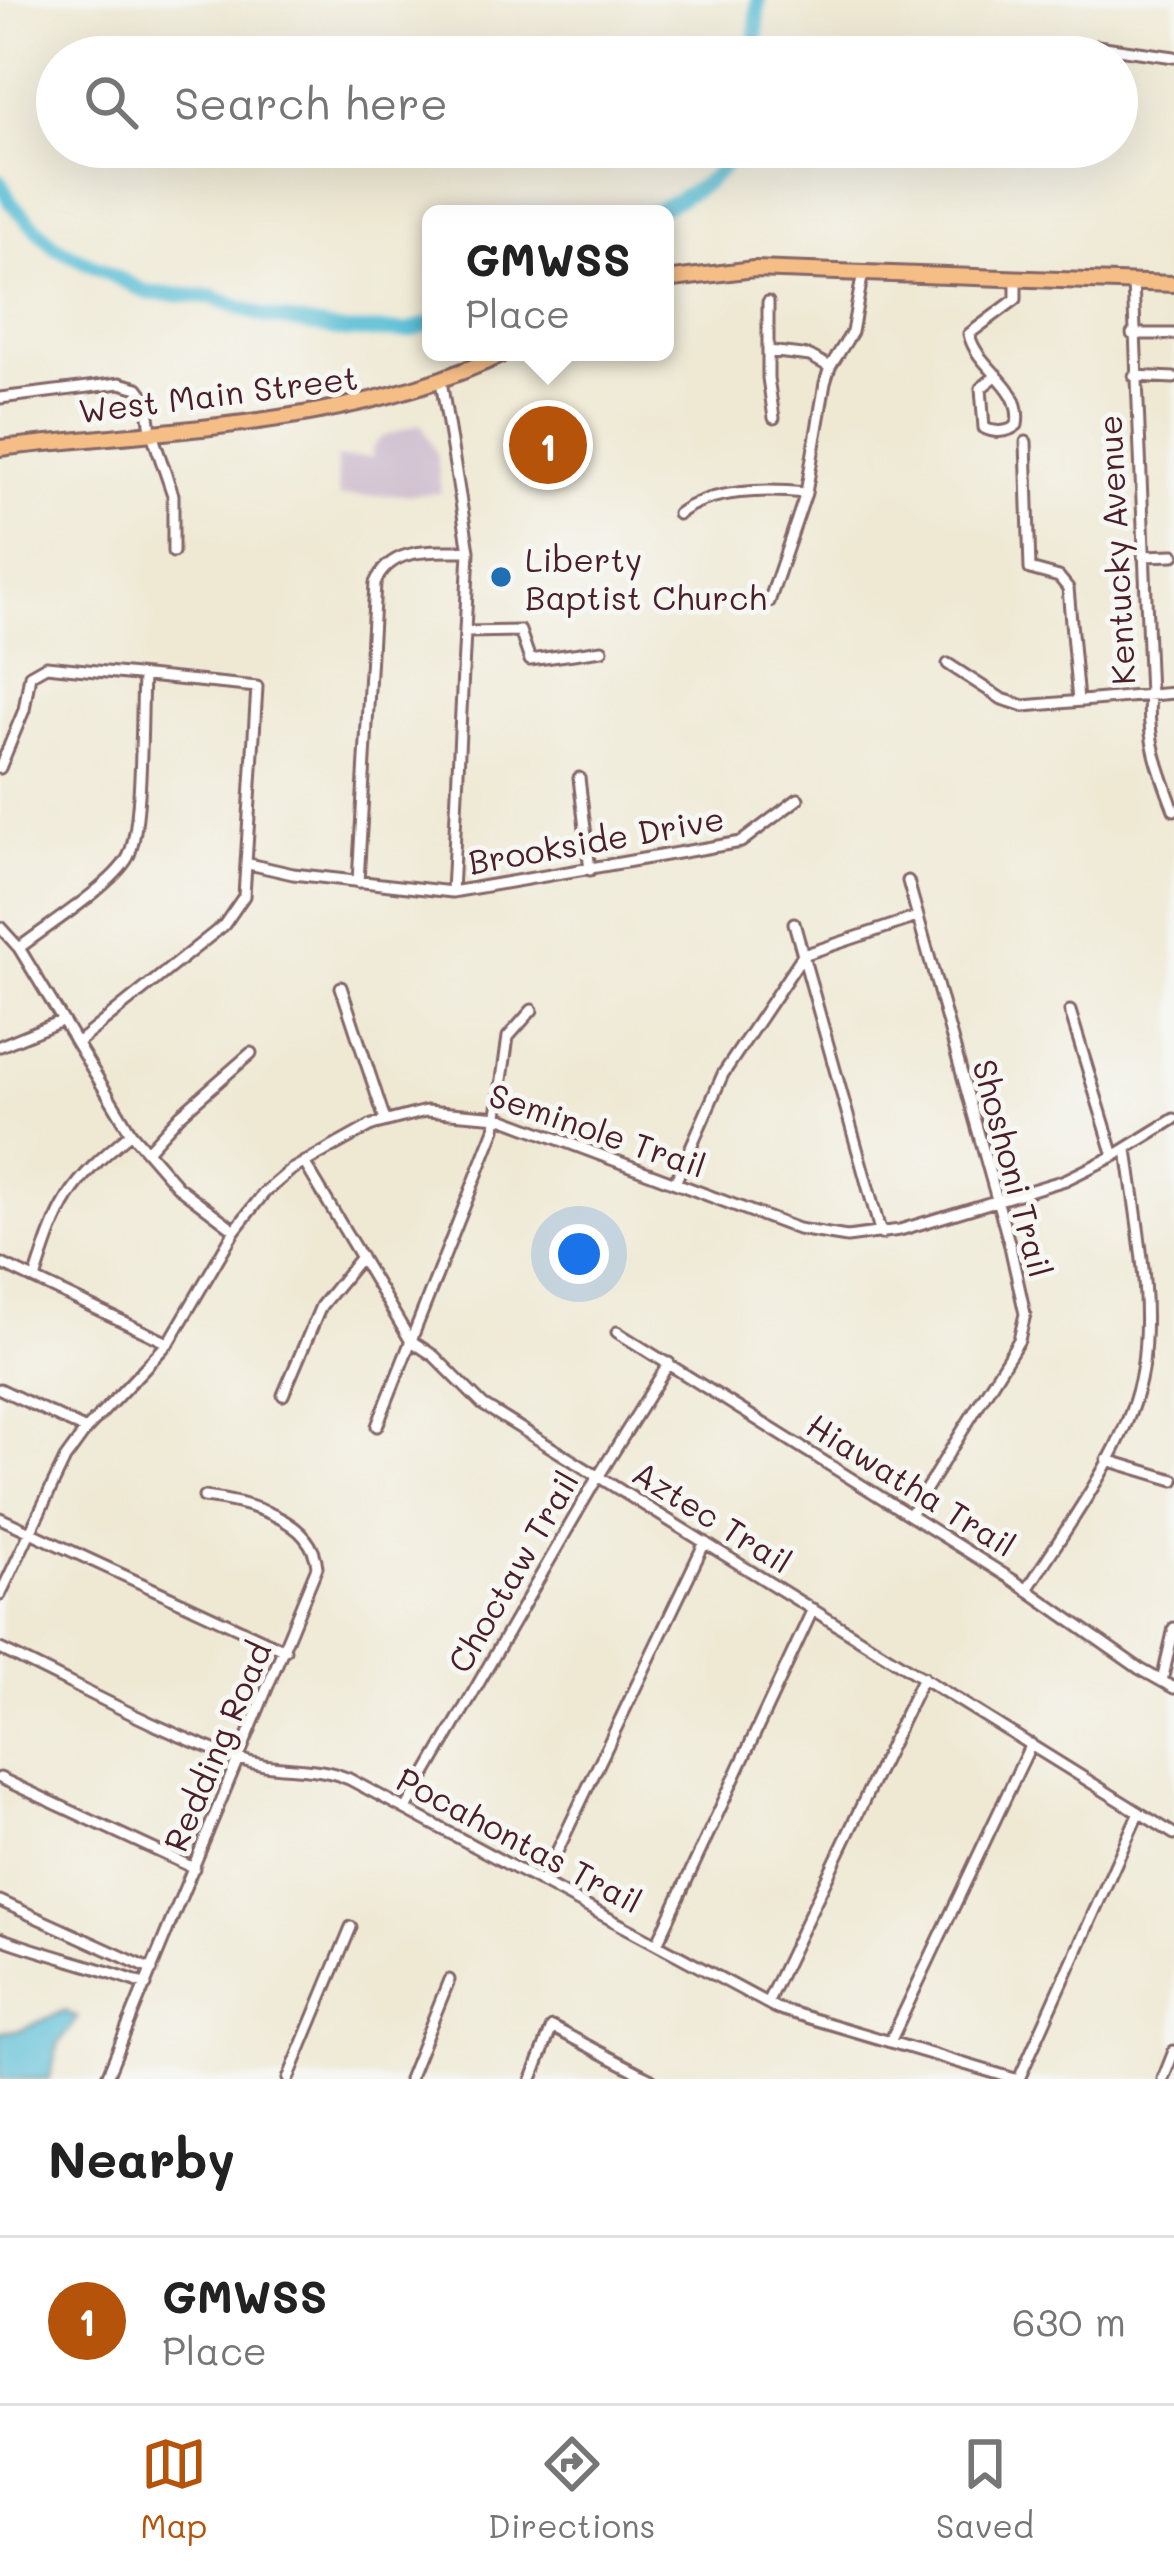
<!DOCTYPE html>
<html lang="en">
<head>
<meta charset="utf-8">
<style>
  body { margin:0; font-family:Mali,sans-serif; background:#f2f2f2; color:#222 }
  .you { position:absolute; left:579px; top:1254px; width:42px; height:42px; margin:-30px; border:9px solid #fff; border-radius:50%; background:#1a73e8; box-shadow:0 0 0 18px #1a73e833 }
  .badge { display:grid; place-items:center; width:78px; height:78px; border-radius:50%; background:#b45309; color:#fff; font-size:39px; font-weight:700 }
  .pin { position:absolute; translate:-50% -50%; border:6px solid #fff; box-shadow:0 3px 12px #0006 }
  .popup { position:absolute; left:422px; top:205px; width:252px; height:156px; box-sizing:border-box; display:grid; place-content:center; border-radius:18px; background:#fff; filter:drop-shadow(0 3px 9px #0005); font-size:39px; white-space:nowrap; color:#767676 }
  .popup b { font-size:45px; color:#222 }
  .popup::after { content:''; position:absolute; left:50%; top:100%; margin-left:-24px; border:24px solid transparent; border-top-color:#fff }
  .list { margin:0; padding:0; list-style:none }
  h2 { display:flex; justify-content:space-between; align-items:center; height:156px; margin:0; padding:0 48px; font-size:51px }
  h2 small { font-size:39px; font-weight:400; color:#767676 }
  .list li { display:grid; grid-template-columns:78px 1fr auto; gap:36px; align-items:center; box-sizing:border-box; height:168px; padding:0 48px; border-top:3px solid #e0e0e0 }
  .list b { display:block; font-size:45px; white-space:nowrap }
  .list p { margin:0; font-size:39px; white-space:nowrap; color:#767676 }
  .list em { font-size:39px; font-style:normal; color:#767676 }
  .icon { flex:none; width:66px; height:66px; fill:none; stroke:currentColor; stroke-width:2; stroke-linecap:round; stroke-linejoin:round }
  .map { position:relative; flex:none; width:1174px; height:2079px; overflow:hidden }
  .search { position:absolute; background:#fff; box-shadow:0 12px 48px #0002; left:36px; right:36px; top:36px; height:132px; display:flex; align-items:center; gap:30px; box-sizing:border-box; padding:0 42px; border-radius:66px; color:#767676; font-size:45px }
  .sheet { height:324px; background:#fff }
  nav { display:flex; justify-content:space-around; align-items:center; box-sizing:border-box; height:168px; border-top:3px solid #e0e0e0; background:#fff; font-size:33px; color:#767676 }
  nav a { display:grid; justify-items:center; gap:6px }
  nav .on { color:#b45309 }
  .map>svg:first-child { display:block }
</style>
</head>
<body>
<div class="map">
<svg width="1174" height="2079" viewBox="0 0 1174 2079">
  <rect width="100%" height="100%" fill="#f6f6f2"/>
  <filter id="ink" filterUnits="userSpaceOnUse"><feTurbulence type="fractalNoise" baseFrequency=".00833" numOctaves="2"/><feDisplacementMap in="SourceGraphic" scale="24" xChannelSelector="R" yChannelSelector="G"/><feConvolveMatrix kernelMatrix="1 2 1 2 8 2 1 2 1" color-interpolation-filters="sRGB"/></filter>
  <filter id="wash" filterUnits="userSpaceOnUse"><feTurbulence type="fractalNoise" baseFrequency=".004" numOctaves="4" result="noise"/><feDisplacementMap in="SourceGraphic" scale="48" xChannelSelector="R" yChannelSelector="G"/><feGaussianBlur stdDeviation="2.7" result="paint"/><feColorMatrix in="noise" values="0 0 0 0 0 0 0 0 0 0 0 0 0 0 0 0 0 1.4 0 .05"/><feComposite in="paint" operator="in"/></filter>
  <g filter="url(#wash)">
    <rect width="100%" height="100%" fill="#efe9d4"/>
    <!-- industrial -->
    <path fill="#cfbdcf" d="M421 423 437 455 441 493 339 497 336 458 373 457 372 449 380 438Z"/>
    <!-- water -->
    <path fill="#57bdd5" stroke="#506e80" stroke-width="3" d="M64 2011 77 2018 58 2045 49 2079H0V2032L21 2030Z"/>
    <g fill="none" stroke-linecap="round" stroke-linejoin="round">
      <!-- river -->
      <path stroke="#57bdd5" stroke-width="15" d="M755 57 758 0
        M0 181 10 202 55 247 148 293 212 297 263 316 344 331H407L431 323
        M648 214C678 199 723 181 735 147"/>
    </g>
  </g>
  <g filter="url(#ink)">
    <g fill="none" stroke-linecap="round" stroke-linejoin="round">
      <defs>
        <path id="minor" d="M1097 46 1174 57
          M1133 282 1150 695C1146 737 1159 771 1174 810
          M768 302V378L774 418
          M1132 334H1174
          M768 351 810 356 830 367
          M997 375 981 388 984 428C994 433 1008 433 1017 425 1024 384 977 370 969 334L1016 299V279
          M1134 376 1174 378
          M441 381 469 551 452 892
          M0 398 120 383 138 388 147 400 151 431 173 495V552
          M1026 442 1030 569 1059 577 1068 588 1078 701
          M678 514C710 489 767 489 806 493
          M1143 556 1174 555
          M769 602 806 493 825 383 830 367 852 332 863 272
          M466 632 520 631 530 660 602 650
          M948 664 1002 699 1024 706 1174 693
          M0 768 24 710 30 675 46 666 257 687 244 896 224 925 78 1042
          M579 778 590 870
          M249 864 293 874 452 892 741 842 798 799
          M908 881 1010 1246 1025 1314 1019 1340 910 1515
          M358 882 375 583C392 545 433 552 469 551
          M794 923 881 1234
          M0 927 19 948 131 1133 177 1186 235 1230
          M19 948C46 927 113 885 128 857 143 828 141 716 143 677
          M341 987 385 1120
          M1070 1011 1114 1156
          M0 1046 61 1021
          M147 1151 180 1115 251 1053
          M304 1162 410 1340 434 1356 483 1405 1174 1834
          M675 1183 723 1074 803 955 917 917
          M0 1263 168 1343
          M35 1279C59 1203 68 1184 131 1133
          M617 1332 1013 1580 1140 1669 1174 1688
          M0 1389 86 1430
          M283 1395 321 1306 361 1257
          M377 1426 495 1129 508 1037 532 1010
          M1107 1460 1174 1480
          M0 1518 285 1650
          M1027 1590C1067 1525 1130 1446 1142 1370 1153 1297 1136 1220 1127 1149
          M0 1595 65 1459 86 1430 170 1341 235 1230 264 1193 291 1170 372 1125 426 1111 499 1117 798 1229 847 1237 900 1230 1065 1180 1114 1156 1174 1119
          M0 1649C79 1686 157 1731 239 1759 276 1772 311 1763 349 1779L776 2008 1015 2079
          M1162 1681 1174 1628
          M0 1778 194 1868
          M406 1809 593 1485 669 1363
          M542 1883 705 1542
          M0 1901 152 1970
          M0 1938C48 1956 98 1966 146 1985
          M657 1944 813 1609
          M767 2003 923 1677
          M890 2042 1031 1744
          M106 2079 317 1567C313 1518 246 1502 204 1497
          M288 2079 351 1927
          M409 2079 449 1980
          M532 2079 552 2027 651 2079
          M1019 2079 1139 1812
          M1163 2079 1174 2051"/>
        <path id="primary" d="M665 280 754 269 1174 284
          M0 448C170 428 350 428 507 352"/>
      </defs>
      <!-- minor casing -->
      <use href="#minor" stroke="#846666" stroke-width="15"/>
      <!-- primary casing -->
      <use href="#primary" stroke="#846666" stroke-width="20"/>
      <!-- minor -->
      <use href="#minor" stroke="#fff" stroke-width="9"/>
      <!-- primary -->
      <use href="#primary" stroke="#f6be87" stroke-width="14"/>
    </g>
  </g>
  <!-- markers -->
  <circle fill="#1f6fb2" stroke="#f6f6f2" stroke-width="4.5" cx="501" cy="577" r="12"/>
  <g text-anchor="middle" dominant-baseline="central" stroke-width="10" stroke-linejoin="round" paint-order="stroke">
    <!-- street labels -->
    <g font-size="33" fill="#4a1f2b" stroke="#f6f6f2">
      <text transform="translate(218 393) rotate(-7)">West Main Street</text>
      <text transform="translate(1115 550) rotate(-93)">Kentucky Avenue</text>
      <text transform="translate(596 839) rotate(-10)">Brookside Drive</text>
      <text transform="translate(598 1129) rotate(19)">Seminole Trail</text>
      <text transform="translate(1014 1168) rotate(75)">Shoshoni Trail</text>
      <text transform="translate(912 1484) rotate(32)">Hiawatha Trail</text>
      <text transform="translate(713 1516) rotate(32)">Aztec Trail</text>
      <text transform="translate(512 1571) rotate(-60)">Choctaw Trail</text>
      <text transform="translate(216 1746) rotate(-67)">Redding Road</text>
      <text transform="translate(520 1839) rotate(28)">Pocahontas Trail</text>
    </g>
    <!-- poi labels -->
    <g font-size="33" fill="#4a1f2b" stroke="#f6f6f2" text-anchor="start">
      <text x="525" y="558">Liberty<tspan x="525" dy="38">Baptist Church</tspan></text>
    </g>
  </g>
</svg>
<div class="you"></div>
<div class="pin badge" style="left:548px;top:445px">1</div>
<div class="popup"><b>GMWSS</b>Place</div>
<div class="search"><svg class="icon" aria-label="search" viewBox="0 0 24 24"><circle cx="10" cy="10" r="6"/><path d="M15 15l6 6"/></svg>Search here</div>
</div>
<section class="sheet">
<h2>Nearby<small></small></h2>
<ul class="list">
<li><span class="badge">1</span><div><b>GMWSS</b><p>Place</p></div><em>630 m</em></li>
</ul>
</section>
<nav>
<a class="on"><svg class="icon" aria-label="map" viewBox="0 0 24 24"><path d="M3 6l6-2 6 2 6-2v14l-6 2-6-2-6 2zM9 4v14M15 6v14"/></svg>Map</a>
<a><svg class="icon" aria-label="directions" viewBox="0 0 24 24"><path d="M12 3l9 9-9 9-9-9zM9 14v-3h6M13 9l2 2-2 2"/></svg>Directions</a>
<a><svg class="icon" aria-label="saved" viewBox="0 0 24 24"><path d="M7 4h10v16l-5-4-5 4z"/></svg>Saved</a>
</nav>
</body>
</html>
